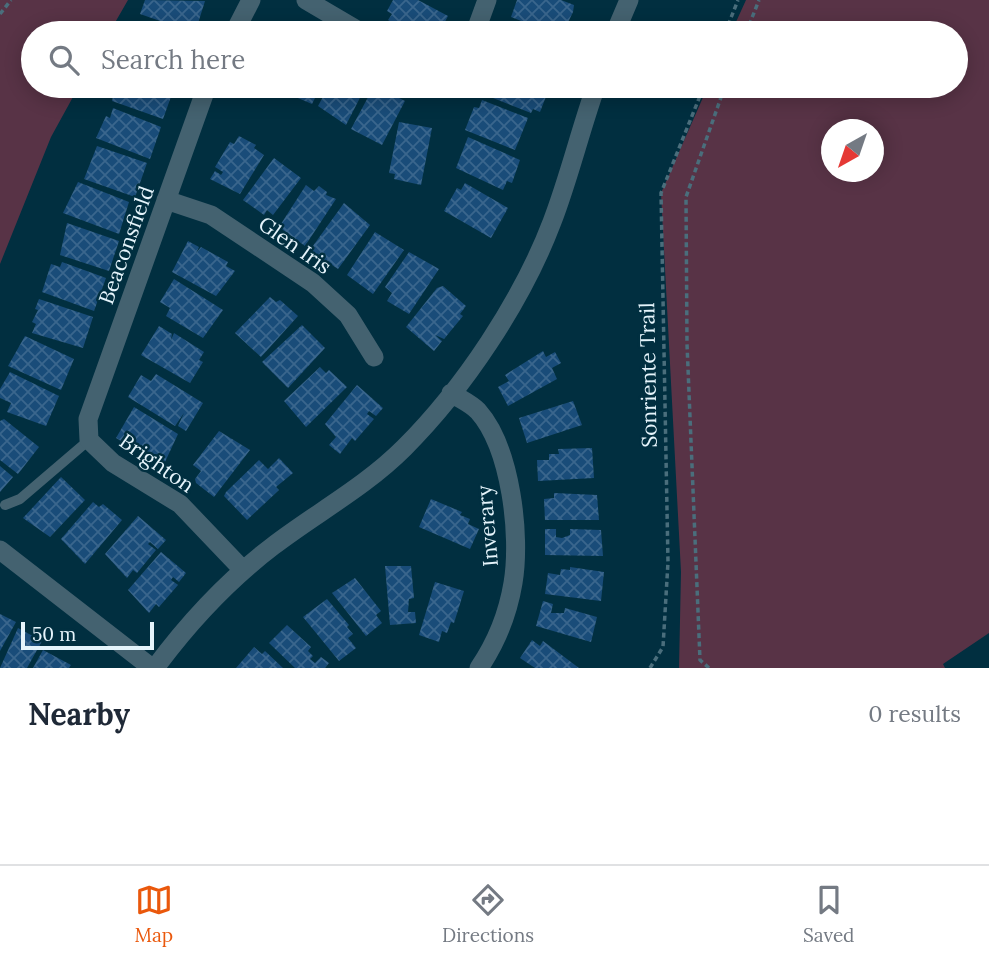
<!DOCTYPE html>
<html lang="en">
<head>
<meta charset="utf-8">
<style>
  body { margin:0; font-family:Lora,serif; background:#f2f2f3; color:#1f2937 }
  .compass { position:absolute; left:821px; top:119px; width:63px; height:63px; border-radius:50%; background:#fff; box-shadow:0 4px 18px #0003; rotate:220deg }
  .scale { position:absolute; left:21px; bottom:18px; width:133px; box-sizing:border-box; padding-left:7px; border:4px solid #e5f4fb; border-top:0; font-size:19px; line-height:24px; white-space:nowrap; color:#e5f4fb; -webkit-text-stroke:5px #012f40; paint-order:stroke }
  .list { margin:0; padding:0; list-style:none }
  h2 { display:flex; justify-content:space-between; align-items:center; height:91px; margin:0; padding:0 28px; font-size:30px }
  h2 small { font-size:23px; font-weight:400; color:#747a83 }
  .icon { flex:none; width:38px; height:38px; fill:none; stroke:currentColor; stroke-width:2; stroke-linecap:round; stroke-linejoin:round }
  .map { position:relative; flex:none; width:989px; height:668px; overflow:hidden }
  .search { position:absolute; background:#fff; box-shadow:0 4px 18px #0003; left:21px; right:21px; top:21px; height:77px; display:flex; align-items:center; gap:18px; box-sizing:border-box; padding:0 24px; border-radius:38px; color:#747a83; font-size:26px }
  .sheet { height:196px; background:#fff }
  nav { display:flex; justify-content:space-around; align-items:center; box-sizing:border-box; height:98px; border-top:2px solid #e0e1e3; background:#fff; font-size:19px; color:#747a83 }
  nav a { display:grid; justify-items:center; gap:4px }
  nav .on { color:#ea580c }
  .map>svg:first-child { display:block }
</style>
</head>
<body>
<div class="map">
<svg width="989" height="668" viewBox="0 0 989 668">
  <defs>
    <pattern id="building-cross-hatch" width="8" height="8" patternUnits="userSpaceOnUse" patternTransform="scale(1.75)"><rect width="8" height="8" fill="#194c79"/><path d="M0 0l8 8M0 8l8-8" fill="none" stroke="#3a668d"/></pattern>
  </defs>
  <rect width="100%" height="100%" fill="#012f40"/>
  <!-- green -->
  <path fill="#583346" fill-rule="evenodd" d="M0 0H128L109 33H33V86H79L51 137 0 264Z
    M746 0H989V633L943 664 945 668H679L681 572 661 193 708 86H956V33H731ZM832 130H874V172H832Z"/>
  <!-- building -->
  <path fill="url(#building-cross-hatch)" d="M145 0 205 1 195 33 140 14Z
    M393 0H418L448 16 439 33H409L388 20 392 14 387 11Z
    M517 0H561L574 5 573 12 563 33H552L511 17Z
    M115 86H170L167 93 172 94 163 119 112 101Z
    M282 86H321L312 104 286 93Z
    M329 86H366L346 125 318 106Z
    M374 86H385L399 93 397 97 405 101 382 145 351 129Z
    M492 86H546L544 93 547 94 540 112 533 109 531 113 488 96Z
    M482 100 528 118 515 150 465 130 474 107 479 108Z
    M113 108 161 127 150 159 96 138 106 116 110 118Z
    M399 122 432 128 421 185 394 179 395 174 389 173Z
    M239 136 256 145 254 148 264 155 240 194 210 179 215 171 221 175 223 172 215 167 230 142 234 144Z
    M468 137 520 160 512 183 507 181 503 190 456 168Z
    M97 146 147 163 135 197 84 179Z
    M274 158 301 178 273 215 267 210 264 215 243 200Z
    M78 182 129 202 119 234 63 213Z
    M465 183 508 208 491 238 444 211 457 188 461 190Z
    M306 185 314 191 319 186 327 192 326 195 336 199 305 246 279 227Z
    M344 203 370 225 338 269 310 250Z
    M67 223 119 241 109 271 60 255Z
    M375 232 404 250 373 294 347 275Z
    M188 241 199 247 196 253 201 247 228 262 226 266 235 271 216 296 172 272Z
    M409 252 439 269 409 314 387 301 392 293 385 287Z
    M62 262 106 278 94 311 42 292 51 264 60 267Z
    M174 279 223 310 203 338 166 316 170 308 160 302Z
    M443 286 466 306 460 314 463 316 444 339 435 335 442 341 434 351 406 327 437 288Z
    M270 297 276 302 280 300 298 316 261 357 235 333Z
    M39 299 93 317 83 348 32 333 36 324 32 322 38 310 35 309Z
    M302 325 325 348 288 388 262 362Z
    M159 326 172 334 171 340 174 333 204 352 199 360 203 362 190 383 141 355Z
    M25 336 74 359 61 390 8 366Z
    M543 351 546 357 555 352 561 363 552 368 557 379 508 406 498 387 509 381 505 375Z
    M320 367 326 373 329 370 347 387 306 427 284 401Z
    M10 372 59 396 46 426 7 412 11 403 0 398V389Z
    M156 374 203 403 186 431 178 426 184 413 175 426 128 397 141 375 151 381Z
    M357 385 383 408 376 416 369 411 367 414 374 419 355 441 352 438 340 454 329 445 336 437 325 424Z
    M573 401 582 425 527 443 519 418Z
    M134 407 178 434 165 462 156 457 155 460 130 445 134 438 131 436 126 444 116 438Z
    M4 419 39 447 18 474 0 460V421Z
    M219 431 250 450 214 497 196 483 195 479 201 471 193 465Z
    M592 448 594 478 538 481 537 460H549V454H559L558 449Z
    M279 458 293 473 276 487 279 490 247 520 224 496 226 492 259 460 268 469Z
    M0 466 13 477 0 492Z
    M61 477 85 500 50 537 23 518Z
    M554 493 597 495 599 520H545L544 499 554 498Z
    M431 499 462 512 460 515 470 519 468 524 479 529 470 549 419 527Z
    M93 502 99 507 103 504 122 520 85 564 61 539Z
    M138 516 166 540 158 549 150 542 148 544 156 550 137 573 133 570 127 578 105 554Z
    M545 529H556V537L562 538 570 535V529L601 530 603 556 545 555Z
    M161 552 186 573 179 582 173 577 171 580 178 585 159 607 156 604 149 613 128 590Z
    M385 566H411L414 598 409 599 408 612H415L416 623 390 625Z
    M570 567 604 572 601 601 545 594 548 573 560 575 561 569 570 570Z
    M355 578 381 611 376 615 382 623 366 636 332 593Z
    M435 582 464 591 454 623 451 622 447 633 442 631 439 642 419 635Z
    M327 599 349 625 347 627 353 634 348 638 356 648 339 661 303 617Z
    M543 601 553 604 551 613H564L565 608 597 617 591 642 536 626Z
    M0 614 16 622 0 651Z
    M287 625 311 647 308 651 313 656 310 659 315 663 321 657 329 663 325 668H295L269 643Z
    M18 628 42 641 27 668H0Z
    M532 640 540 646 543 641 579 668H535L520 658Z
    M254 647 262 654 265 651 283 668H236Z
    M43 650 71 665 69 668H33Z"/>
  <g fill="none" stroke-linecap="round" stroke-linejoin="round">
    <!-- path -->
    <path stroke="#4a6e7c" stroke-width="3.5" stroke-dasharray="5 3.5" stroke-linecap="butt" d="M0 14 11 0
      M725 33 738 0
      M746 33 759 0
      M650 668 663 647 668 562 661 193 704 86
      M709 668 700 660 687 344 686 197 725 86"/>
    <!-- service -->
    <path stroke="#446270" stroke-width="10" d="M5 505 20 499 89 440"/>
    <!-- minor -->
    <path stroke="#446270" stroke-width="19" d="M306 0 362 33
      M234 33 251 0
      M475 33 487 0
      M615 33 629 0
      M207 86 88 419 89 440 113 463 180 504 243 570
      M166 200 211 215 313 283 348 315 374 357
      M451 393C460 399 470 403 478 411 511 448 521 536 513 583 508 613 496 643 479 668
      M0 550 152 668
      M155 668C189 622 227 581 273 546 316 513 365 487 404 448 464 388 522 301 552 222 569 178 580 131 596 86"/>
  </g>
  <g text-anchor="middle" dominant-baseline="central" stroke-width="5" stroke-linejoin="round" paint-order="stroke">
    <!-- street labels -->
    <g font-size="21" fill="#e5f4fb" stroke="#012f40">
      <text transform="translate(126 245) rotate(-70)">Beaconsfield</text>
      <text transform="translate(295 245) rotate(35)">Glen Iris</text>
      <text transform="translate(648 375) rotate(-91)">Sonriente Trail</text>
      <text transform="translate(157 463) rotate(35)">Brighton</text>
      <text transform="translate(487 526) rotate(-95)">Inverary</text>
    </g>
  </g>
</svg>
<svg class="compass" viewBox="-18 -18 36 36"><path d="M0-13l5 13h-10z" fill="#e53935"/><path d="M0 13l5-13h-10z" fill="#747a83"/></svg>
<div class="scale">50 m</div>
<div class="search"><svg class="icon" aria-label="search" viewBox="0 0 24 24"><circle cx="10" cy="10" r="6"/><path d="M15 15l6 6"/></svg>Search here</div>
</div>
<section class="sheet">
<h2>Nearby<small>0 results</small></h2>
<ul class="list">
</ul>
</section>
<nav>
<a class="on"><svg class="icon" aria-label="map" viewBox="0 0 24 24"><path d="M3 6l6-2 6 2 6-2v14l-6 2-6-2-6 2zM9 4v14M15 6v14"/></svg>Map</a>
<a><svg class="icon" aria-label="directions" viewBox="0 0 24 24"><path d="M12 3l9 9-9 9-9-9zM9 14v-3h6M13 9l2 2-2 2"/></svg>Directions</a>
<a><svg class="icon" aria-label="saved" viewBox="0 0 24 24"><path d="M7 4h10v16l-5-4-5 4z"/></svg>Saved</a>
</nav>
</body>
</html>
